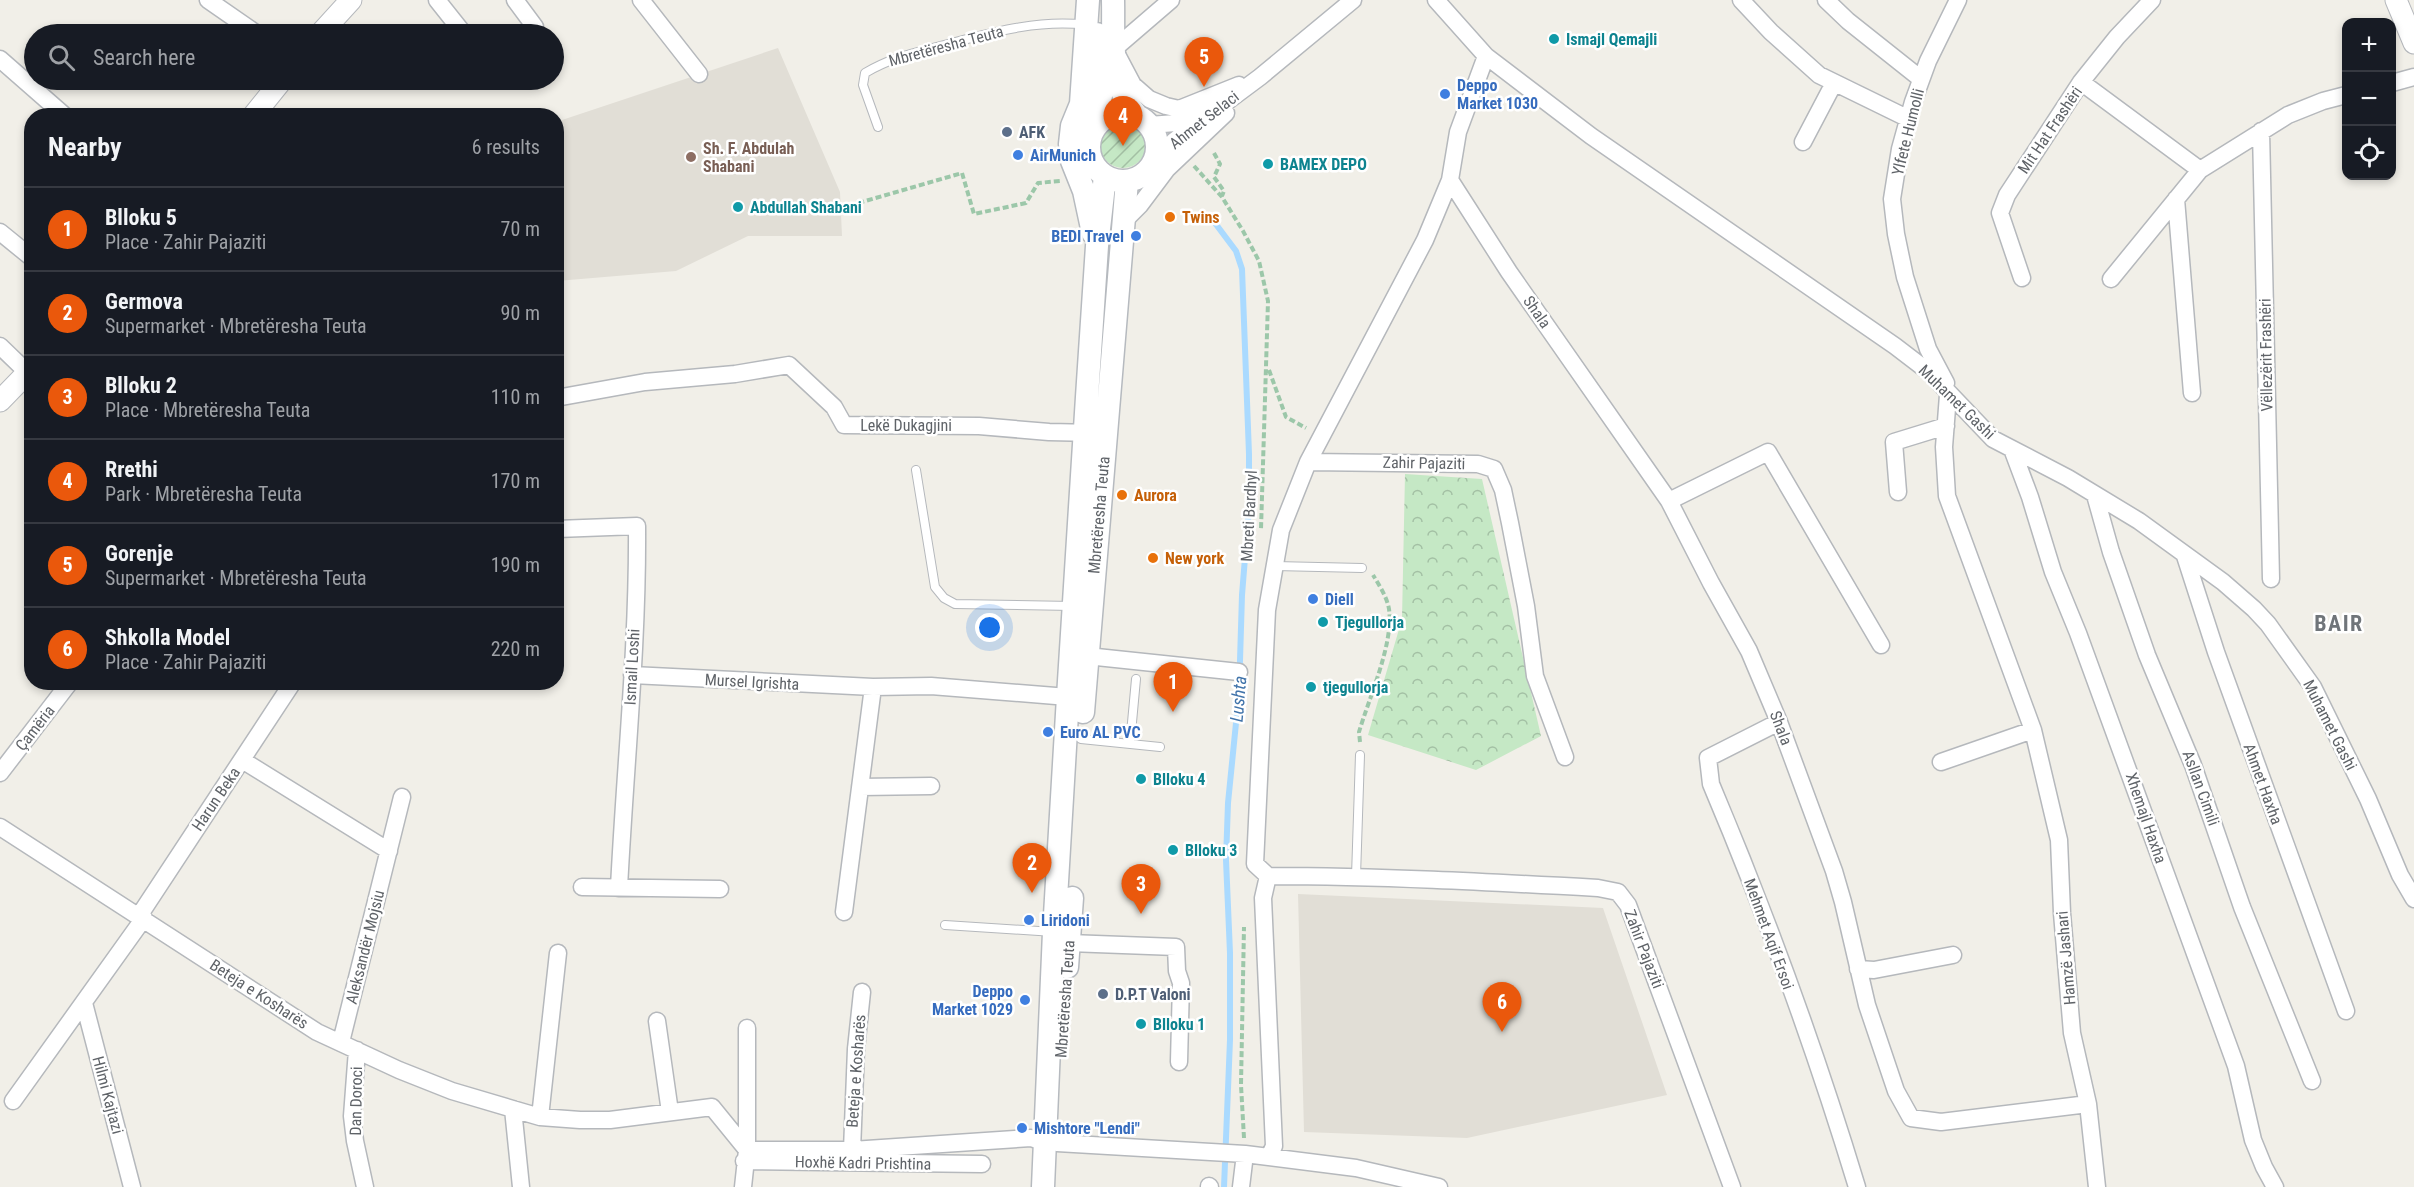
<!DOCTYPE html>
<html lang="en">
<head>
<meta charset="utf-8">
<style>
  body { margin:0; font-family:"Roboto Condensed",sans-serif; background:#20242c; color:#f1f3f6 }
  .controls { position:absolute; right:18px; top:18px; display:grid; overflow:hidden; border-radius:12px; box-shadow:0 3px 9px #0003 }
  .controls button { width:54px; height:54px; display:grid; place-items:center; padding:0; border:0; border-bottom:2px solid #363941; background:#171b24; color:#f1f3f6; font:30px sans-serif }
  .you { position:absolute; left:990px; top:628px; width:21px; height:21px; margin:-15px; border:4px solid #fff; border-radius:50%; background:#1a73e8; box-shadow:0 0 0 9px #1a73e833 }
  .badge { display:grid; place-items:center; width:39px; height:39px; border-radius:50%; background:#ea580c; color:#fff; font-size:20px; font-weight:700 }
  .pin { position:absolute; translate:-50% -50px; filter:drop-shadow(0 2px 3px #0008) }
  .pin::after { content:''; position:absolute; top:32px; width:21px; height:18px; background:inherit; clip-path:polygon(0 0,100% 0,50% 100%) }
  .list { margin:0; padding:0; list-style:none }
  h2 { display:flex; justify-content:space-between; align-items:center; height:78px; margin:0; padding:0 24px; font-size:26px }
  h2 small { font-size:20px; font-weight:400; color:#9ea1a6 }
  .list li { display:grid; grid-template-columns:39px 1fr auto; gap:18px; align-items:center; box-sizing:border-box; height:84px; padding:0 24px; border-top:2px solid #363941 }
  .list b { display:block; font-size:22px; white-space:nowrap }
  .list p { margin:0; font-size:20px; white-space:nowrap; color:#9ea1a6 }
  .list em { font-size:20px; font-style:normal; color:#9ea1a6 }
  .icon { flex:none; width:33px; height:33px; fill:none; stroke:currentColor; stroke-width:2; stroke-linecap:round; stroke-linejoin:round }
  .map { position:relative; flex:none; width:2414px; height:1187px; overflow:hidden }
  .search { position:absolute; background:#171b24; box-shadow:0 3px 9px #0003; left:24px; top:24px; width:540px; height:66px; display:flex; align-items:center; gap:15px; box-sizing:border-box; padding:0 21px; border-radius:33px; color:#9ea1a6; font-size:22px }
  .panel { position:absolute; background:#171b24; box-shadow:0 3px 9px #0003; left:24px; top:108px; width:540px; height:582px; border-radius:24px }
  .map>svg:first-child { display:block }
</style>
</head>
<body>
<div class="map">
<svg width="2414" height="1187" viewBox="0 0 2414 1187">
  <defs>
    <pattern id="park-crowns" width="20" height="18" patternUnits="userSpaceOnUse" patternTransform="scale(1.5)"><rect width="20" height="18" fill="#c5e8c5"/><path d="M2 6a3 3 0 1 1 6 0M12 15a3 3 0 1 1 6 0" fill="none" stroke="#a3c0a4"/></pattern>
    <pattern id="garden-furrows" width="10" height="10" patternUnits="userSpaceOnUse" patternTransform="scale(1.5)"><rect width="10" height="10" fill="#c5e8c5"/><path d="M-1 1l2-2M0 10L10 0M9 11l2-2" fill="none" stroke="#a3c0a4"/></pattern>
  </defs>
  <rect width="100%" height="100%" fill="#f1efe8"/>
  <!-- education -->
  <path fill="#e1ded6" d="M778 48 840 192 842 236H748L676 271 557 281 556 122Z
    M1298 894 1603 908 1667 1095 1467 1138 1304 1132Z"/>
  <!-- park -->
  <path fill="url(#park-crowns)" d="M1405 474 1482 479 1541 736 1476 770 1368 735 1402 619Z"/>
  <!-- garden -->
  <path fill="url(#garden-furrows)" d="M1100 145a23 23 0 1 1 46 0a23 23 0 1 1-46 0Z"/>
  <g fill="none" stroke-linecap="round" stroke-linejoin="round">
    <!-- stream -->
    <path stroke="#aadaff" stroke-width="6" d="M1212 219 1236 251 1242 269 1249 454V508L1242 595 1239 693 1228 803 1226 860 1230 953V1040L1224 1187"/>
    <defs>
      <path id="service" d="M878 127 863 85 865 73C892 57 915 53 944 45 990 33 1038 19 1086 25
        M916 470 935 587 944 598 955 604 1073 606
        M1275 566 1362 568
        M1081 739 1160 747
        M1130 744 1136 679
        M1356 876 1360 755
        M945 925 1054 932"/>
      <path id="minor" d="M208 0 257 34
        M437 0 464 34
        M515 0 535 27
        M641 0 699 74
        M1171 0 1114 49 1133 85 1149 99 1166 106 1179 109 1239 85
        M1436 0 1486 56 1591 136 1895 346 1929 372 1993 439 2068 478 2139 521 2223 582 2254 609 2268 624 2313 687 2368 799 2400 875 2414 899
        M1741 0 1771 32 1819 75 1909 119
        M1826 0 1848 21 1921 79
        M1486 56 1458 132 1450 180 1425 240 1308 462 1281 530 1267 610 1255 864 1268 876C1378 876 1488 882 1598 888L1618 892 1628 905 1732 1187
        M0 59 65 116
        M2081 82 2200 170
        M2392 83 2414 77
        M1149 125 1176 123 1201 109
        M2261 131 2271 579
        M1803 142 1834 83
        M1150 167 1174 141 1260 77 1353 0
        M1450 180 1509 272 1669 501 1711 583 1749 651 1779 722 1834 871 1843 902 1867 1005 1896 1091 1911 1118 1941 1122 2088 1104
        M2176 199 2192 393
        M1124 221 1140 205 1167 169 1226 113
        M0 232 32 258
        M2022 278 2000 213 2007 195 2081 82 2117 37 2152 0
        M2111 279 2200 170 2288 115 2323 101 2346 95
        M0 346 27 372
        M1946 383 1928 349 1905 277 1896 234 1892 199 1900 149 1913 102 1928 61 1958 0
        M1948 395 1944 447 1947 496 2033 730 2059 840 2062 913 2072 1033 2088 1104 2097 1187
        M556 398 645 382 735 374 789 365 834 407 844 425 979 426 1049 432 1095 433
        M2012 449 2030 497 2053 572 2078 633 2236 1066 2253 1140 2264 1167 2275 1187
        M1308 462 1478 464 1494 469 1503 490 1510 523 1526 606 1535 676 1565 757
        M1898 492 1894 442 1946 426
        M2095 495 2111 552 2147 655 2193 765 2242 907 2312 1081
        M1669 501 1768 452 1881 645
        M557 529 637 526C638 646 625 767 619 888
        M2185 556 2216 652 2346 1011
        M1087 656 1239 672
        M632 675 873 687 931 686 1068 697
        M1779 722 1708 758 1711 784C1766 914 1816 1052 1857 1187
        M242 760 389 851
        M1941 762 2033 730
        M0 773 70 682
        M860 787 931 786
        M0 827 317 1032 399 1070 452 1091 540 1117 580 1120H610L712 1107 747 1150
        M1268 876 1263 898 1274 1146 1269 1157
        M582 887 720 889
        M844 912 873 687
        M139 916 293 682
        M1069 943 1176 947 1177 971 1181 983 1179 1062
        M1858 969 1874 970 1953 955
        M84 1003 132 1187
        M657 1021 670 1112
        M341 1042 402 797
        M357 1050 352 1116 355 1141 365 1187
        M13 1101 144 918
        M513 1109 521 1187
        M540 1117 558 953
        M1057 1143 1245 1154 1356 1168 1439 1187
        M747 1150H852L1031 1138 1046 1143
        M852 1150 856 1049 862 992
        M744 1161 982 1164
        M1209 1186 1210 1187
        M743 1187 747 1150V1028
        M1241 1187 1245 1154"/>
      <path id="tertiary" d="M2396 0 2414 43
        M320 34 351 0
        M253 116 282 80
        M0 401 32 368"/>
      <path id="secondary" d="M1088 0 1081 104 1072 126 1070 144 1072 161 1084 191 1093 233
        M1113 0C1114 43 1108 83 1138 117
        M1089 147a34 34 0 1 1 68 0a34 34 0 1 1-68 0Z
        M1094 128 1102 91 1097 34
        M1083 712 1127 181
        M1067 967 1072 898
        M1043 1187 1054 932 1068 697 1087 397 1097 246 1105 176"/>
    </defs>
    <!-- service casing -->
    <use href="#service" stroke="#b5b8bc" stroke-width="10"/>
    <!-- minor casing -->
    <use href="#minor" stroke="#b5b8bc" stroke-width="19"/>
    <!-- tertiary casing -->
    <use href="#tertiary" stroke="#b5b8bc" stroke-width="23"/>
    <!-- secondary casing -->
    <use href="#secondary" stroke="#b6babf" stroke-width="25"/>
    <!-- path -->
    <path stroke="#9cc7a9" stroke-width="4" stroke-dasharray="6 3" stroke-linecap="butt" d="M1214 153 1220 164 1214 177 1224 191 1222 196
      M1194 166 1222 197 1243 231 1259 261 1268 301 1261 529
      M841 208 962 173 974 214 1026 203 1038 183 1060 181
      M1269 370 1286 417 1306 428
      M1360 742 1359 732C1369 698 1394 643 1389 609 1387 597 1379 585 1373 575
      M1244 1138 1241 1085 1244 927"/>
    <!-- service -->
    <use href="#service" stroke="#fff" stroke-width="8"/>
    <!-- minor -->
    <use href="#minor" stroke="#fff" stroke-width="16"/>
    <!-- tertiary -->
    <use href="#tertiary" stroke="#fff" stroke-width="21"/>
    <!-- secondary -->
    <use href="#secondary" stroke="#fff" stroke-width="22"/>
  </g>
  <!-- markers -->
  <g fill="#0f9aa8" stroke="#fff" stroke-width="2">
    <circle cx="1554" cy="39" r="6"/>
    <circle cx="1268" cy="164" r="6"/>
    <circle cx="738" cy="207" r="6"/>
    <circle cx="1323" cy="622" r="6"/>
    <circle cx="1311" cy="687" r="6"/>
    <circle cx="1141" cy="779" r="6"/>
    <circle cx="1173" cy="850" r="6"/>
    <circle cx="1141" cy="1024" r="6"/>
  </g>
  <g fill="#3f7fe0" stroke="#fff" stroke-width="2">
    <circle cx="1445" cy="94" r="6"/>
    <circle cx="1018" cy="155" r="6"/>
    <circle cx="1136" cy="236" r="6"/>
    <circle cx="1313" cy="599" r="6"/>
    <circle cx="1048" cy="732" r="6"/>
    <circle cx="1029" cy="920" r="6"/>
    <circle cx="1025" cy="1000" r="6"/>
    <circle cx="1022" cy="1128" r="6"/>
  </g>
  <g fill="#5c6f8a" stroke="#fff" stroke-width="2">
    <circle cx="1007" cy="132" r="6"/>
    <circle cx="1103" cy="994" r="6"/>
  </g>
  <circle fill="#8d6e63" stroke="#fff" stroke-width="2" cx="691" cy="157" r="6"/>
  <g fill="#e8710a" stroke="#fff" stroke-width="2">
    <circle cx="1170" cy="217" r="6"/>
    <circle cx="1122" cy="495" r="6"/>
    <circle cx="1153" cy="558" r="6"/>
  </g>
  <g text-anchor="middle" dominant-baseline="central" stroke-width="5" stroke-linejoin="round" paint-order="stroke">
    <!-- culture labels -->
    <g font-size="16" font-weight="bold" fill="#0d838f" stroke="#fff" text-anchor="start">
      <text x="1566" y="39">Ismajl Qemajli</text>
      <text x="1280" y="164">BAMEX DEPO</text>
      <text x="750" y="207">Abdullah Shabani</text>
      <text x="1335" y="622">Tjegullorja</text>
      <text x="1323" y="687">tjegullorja</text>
      <text x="1153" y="779">Blloku 4</text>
      <text x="1185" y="850">Blloku 3</text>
      <text x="1153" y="1024">Blloku 1</text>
    </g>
    <!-- street labels -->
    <g font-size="16" fill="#5f6368" stroke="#fff">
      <text transform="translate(946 46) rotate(-15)">Mbretëresha Teuta</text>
      <text transform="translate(1204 120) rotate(-38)">Ahmet Selaci</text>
      <text transform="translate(2050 130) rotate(-56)">Mit Hat Frashëri</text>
      <text transform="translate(1908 132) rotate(-76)">Ylfete Humolli</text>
      <text transform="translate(1537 312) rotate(55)">Shala</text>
      <text transform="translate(2266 355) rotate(-91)">Vëllezërit Frashëri</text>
      <text transform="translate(1957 402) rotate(44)">Muhamet Gashi</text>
      <text x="906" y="425">Lekë Dukagjini</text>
      <text transform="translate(1424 463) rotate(1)">Zahir Pajaziti</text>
      <text transform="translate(1099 515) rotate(-85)">Mbretëresha Teuta</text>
      <text transform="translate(1249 516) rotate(-87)">Mbreti Bardhyl</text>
      <text transform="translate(632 667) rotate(-87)">Ismail Loshi</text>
      <text transform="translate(752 682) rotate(3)">Mursel Igrishta</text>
      <text transform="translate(2330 725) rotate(63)">Muhamet Gashi</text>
      <text transform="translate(35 728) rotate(-52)">Çamëria</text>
      <text transform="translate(1781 728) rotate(69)">Shala</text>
      <text transform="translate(2263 784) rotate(70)">Ahmet Haxha</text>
      <text transform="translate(2201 788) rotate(70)">Asllan Cimili</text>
      <text transform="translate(216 799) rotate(-56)">Harun Beka</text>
      <text transform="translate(2146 818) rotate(71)">Xhemajl Haxha</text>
      <text transform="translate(1769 934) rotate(70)">Mehmet Aqif Ersoi</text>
      <text transform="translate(365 947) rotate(-76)">Aleksandër Mojsiu</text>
      <text transform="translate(1644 949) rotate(69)">Zahir Pajaziti</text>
      <text transform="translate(2066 958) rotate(-95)">Hamzë Jashari</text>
      <text transform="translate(259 994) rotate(33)">Beteja e Kosharës</text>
      <text transform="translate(1065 999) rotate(-86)">Mbretëresha Teuta</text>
      <text transform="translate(856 1071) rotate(-86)">Beteja e Kosharës</text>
      <text transform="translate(108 1095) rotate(75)">Hilmi Kajtazi</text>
      <text transform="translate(356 1101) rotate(-89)">Dan Doroci</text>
      <text transform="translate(863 1163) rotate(1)">Hoxhë Kadri Prishtina</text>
    </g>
    <!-- shop labels -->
    <g font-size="16" font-weight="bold" fill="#366cbe" stroke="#fff" text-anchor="start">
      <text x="1457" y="85">Deppo<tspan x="1457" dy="18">Market 1030</tspan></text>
      <text x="1030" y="155">AirMunich</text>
      <text x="1124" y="236" text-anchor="end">BEDI Travel</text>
      <text x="1325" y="599">Diell</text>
      <text x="1060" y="732">Euro AL PVC</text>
      <text x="1041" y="920">Liridoni</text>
      <text x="1013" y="991" text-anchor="end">Deppo<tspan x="1013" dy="18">Market 1029</tspan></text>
      <text x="1034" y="1128">Mishtore "Lendi"</text>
    </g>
    <!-- service labels -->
    <g font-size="16" font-weight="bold" fill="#4e5e75" stroke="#fff" text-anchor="start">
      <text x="1019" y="132">AFK</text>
      <text x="1115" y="994">D.P.T Valoni</text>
    </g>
    <!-- education labels -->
    <g font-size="16" font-weight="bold" fill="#785e54" stroke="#fff" text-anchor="start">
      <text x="703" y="148">Sh. F. Abdulah<tspan x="703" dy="18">Shabani</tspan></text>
    </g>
    <!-- food labels -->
    <g font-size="16" font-weight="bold" fill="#c56008" stroke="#fff" text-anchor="start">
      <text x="1182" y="217">Twins</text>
      <text x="1134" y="495">Aurora</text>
      <text x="1165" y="558">New york</text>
    </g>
    <!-- water labels -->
    <g font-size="18" font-style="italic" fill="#4174aa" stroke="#fff">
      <text transform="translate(1238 699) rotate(-85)">Lushta</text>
    </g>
    <!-- district labels -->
    <g font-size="22" font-weight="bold" letter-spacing="1.5" fill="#70757a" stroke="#fff">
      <text x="2339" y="623">BAIR</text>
    </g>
  </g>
</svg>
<div class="controls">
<button>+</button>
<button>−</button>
<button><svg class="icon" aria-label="locate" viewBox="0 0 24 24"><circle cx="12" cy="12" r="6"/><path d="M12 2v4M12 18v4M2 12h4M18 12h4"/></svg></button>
</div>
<div class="you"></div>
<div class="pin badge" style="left:1173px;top:712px">1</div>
<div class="pin badge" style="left:1032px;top:893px">2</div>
<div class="pin badge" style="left:1141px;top:914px">3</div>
<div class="pin badge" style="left:1123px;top:146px">4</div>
<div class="pin badge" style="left:1204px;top:87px">5</div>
<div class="pin badge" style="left:1502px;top:1032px">6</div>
<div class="search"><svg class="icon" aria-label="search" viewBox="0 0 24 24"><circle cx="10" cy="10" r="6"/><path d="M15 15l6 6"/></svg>Search here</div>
<section class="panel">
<h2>Nearby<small>6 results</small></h2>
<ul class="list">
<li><span class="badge">1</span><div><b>Blloku 5</b><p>Place · Zahir Pajaziti</p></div><em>70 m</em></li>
<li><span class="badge">2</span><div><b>Germova</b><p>Supermarket · Mbretëresha Teuta</p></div><em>90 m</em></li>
<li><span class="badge">3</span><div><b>Blloku 2</b><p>Place · Mbretëresha Teuta</p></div><em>110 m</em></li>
<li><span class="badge">4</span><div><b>Rrethi</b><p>Park · Mbretëresha Teuta</p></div><em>170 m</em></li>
<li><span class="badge">5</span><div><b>Gorenje</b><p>Supermarket · Mbretëresha Teuta</p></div><em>190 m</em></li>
<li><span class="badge">6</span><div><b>Shkolla Model</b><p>Place · Zahir Pajaziti</p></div><em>220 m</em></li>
</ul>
</section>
</div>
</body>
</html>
